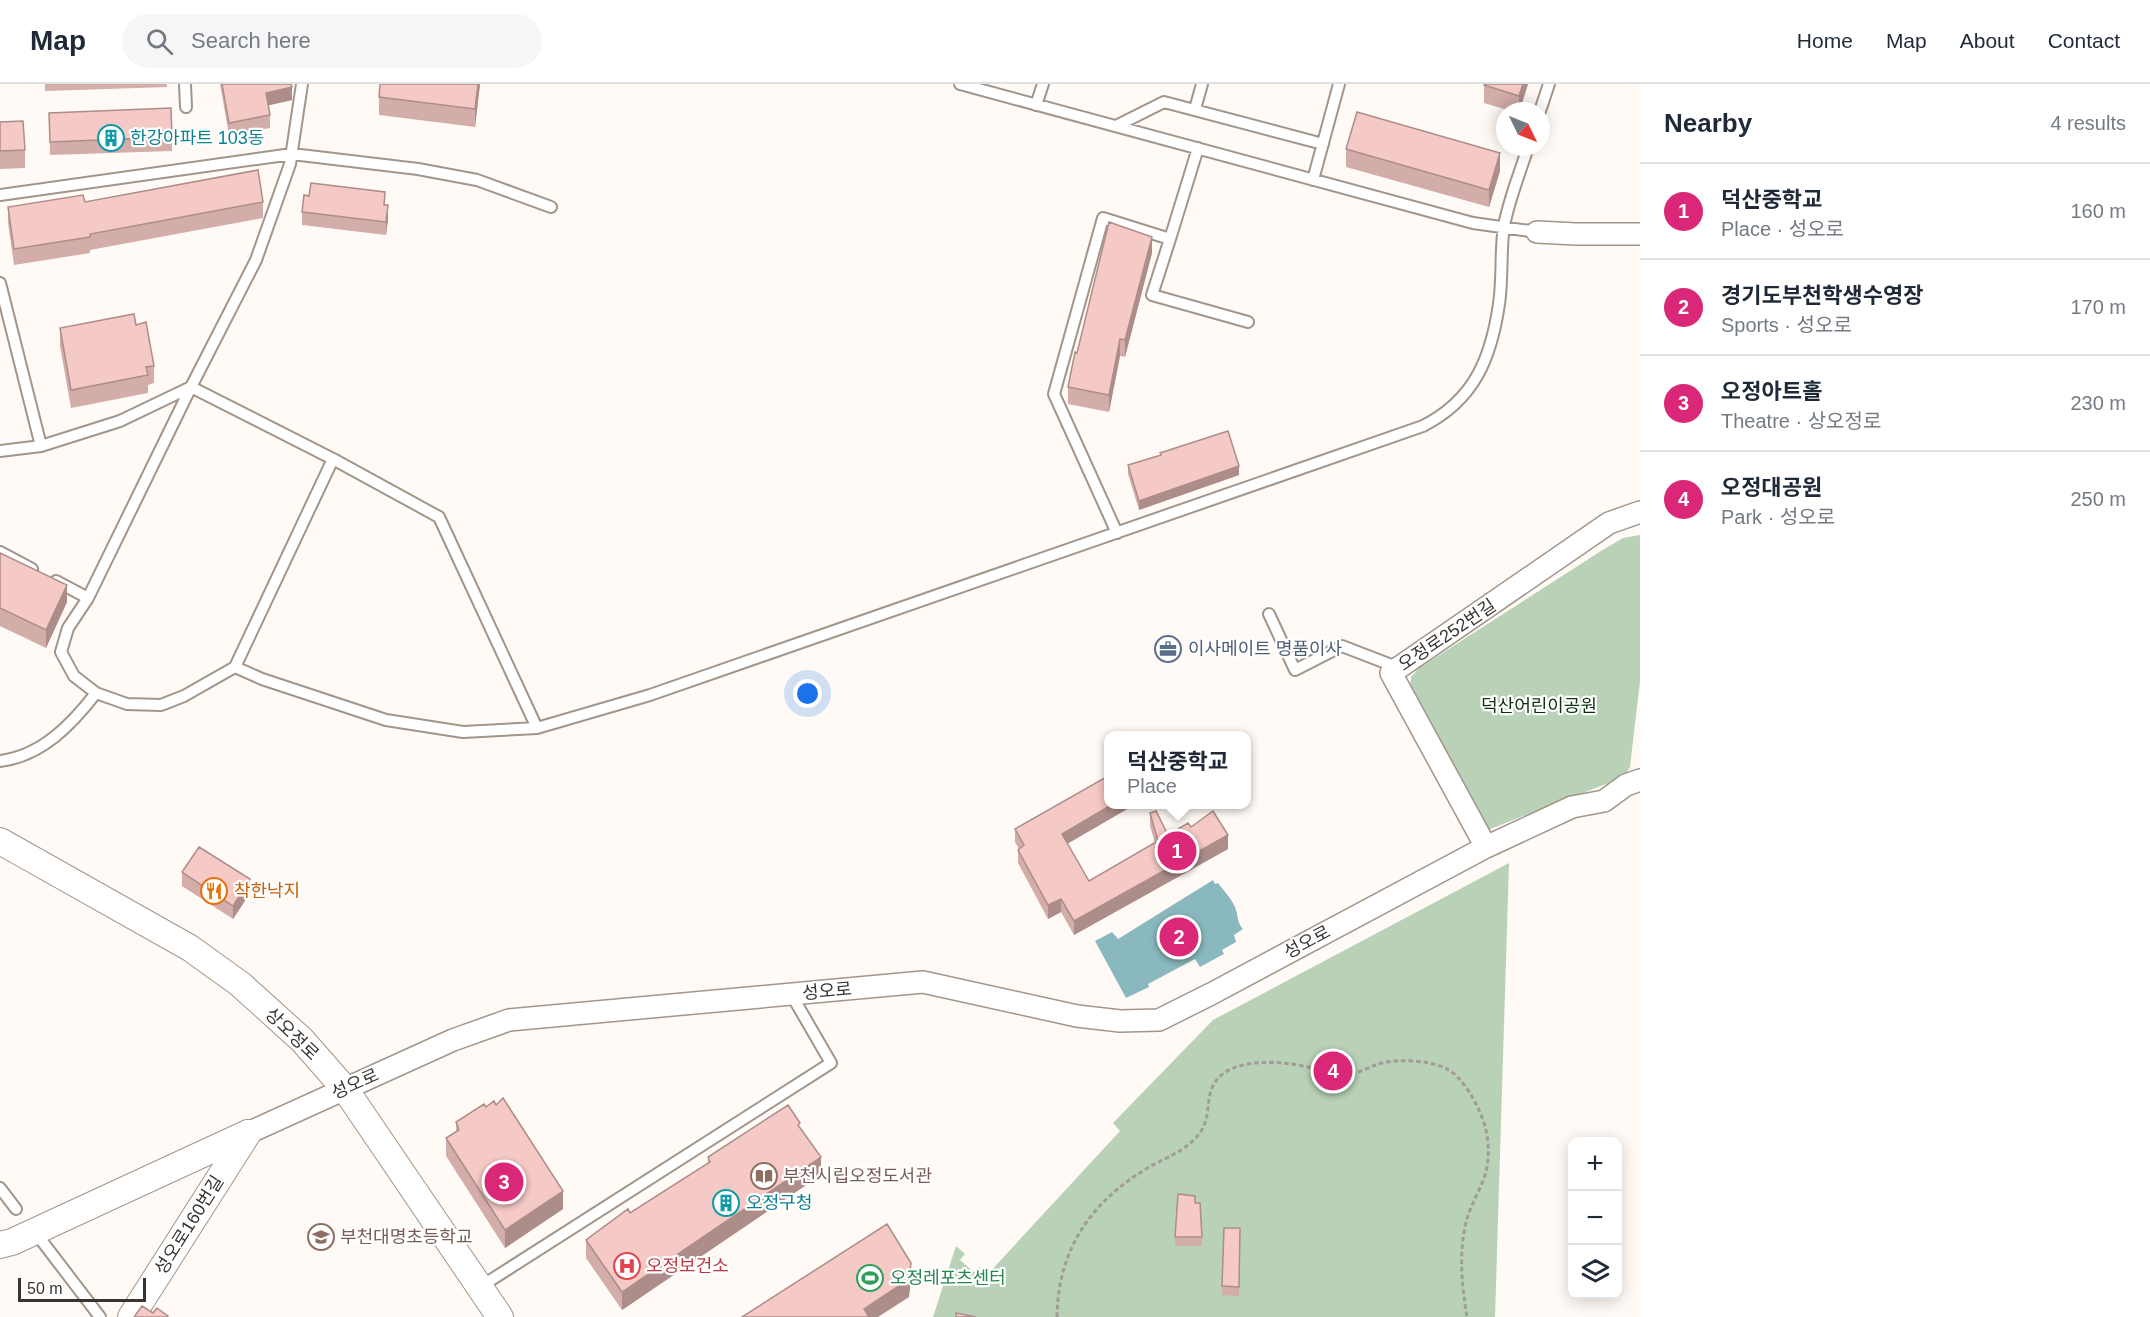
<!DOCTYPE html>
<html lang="en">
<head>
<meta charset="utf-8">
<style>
  body { margin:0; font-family:Helvetica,"Noto Sans KR",sans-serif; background:#f6f6f7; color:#1f2937 }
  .controls { position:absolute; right:18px; bottom:18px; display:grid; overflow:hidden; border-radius:12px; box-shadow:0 3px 15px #0003 }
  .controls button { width:54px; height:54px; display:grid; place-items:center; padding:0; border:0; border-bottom:2px solid #e0e1e3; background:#fff; color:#1f2937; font:30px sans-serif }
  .compass { position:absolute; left:1496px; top:18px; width:54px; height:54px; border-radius:50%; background:#fff; box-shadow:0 3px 15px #0003; rotate:133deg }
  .scale { position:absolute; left:18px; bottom:15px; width:128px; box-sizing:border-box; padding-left:6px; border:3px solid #39342f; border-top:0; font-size:16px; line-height:21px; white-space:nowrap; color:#39342f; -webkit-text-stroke:4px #fff; paint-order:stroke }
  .you { position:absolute; left:808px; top:610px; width:21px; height:21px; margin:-15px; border:4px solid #fff; border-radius:50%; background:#1a73e8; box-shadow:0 0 0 9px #1a73e833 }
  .badge { display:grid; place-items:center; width:39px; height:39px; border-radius:50%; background:#db2777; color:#fff; font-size:20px; font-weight:700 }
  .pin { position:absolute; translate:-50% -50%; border:3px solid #fff; box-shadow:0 2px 6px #0006 }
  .popup { position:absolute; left:1104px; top:647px; width:147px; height:78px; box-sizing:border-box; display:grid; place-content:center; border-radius:12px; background:#fff; filter:drop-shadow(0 2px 4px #0005); font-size:20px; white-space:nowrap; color:#747a83 }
  .popup b { font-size:22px; color:#1f2937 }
  .popup::after { content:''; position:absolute; left:50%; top:100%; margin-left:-12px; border:12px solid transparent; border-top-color:#fff }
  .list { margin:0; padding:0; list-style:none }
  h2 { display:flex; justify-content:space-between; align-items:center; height:78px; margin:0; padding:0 24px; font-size:26px }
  h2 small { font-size:20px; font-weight:400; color:#747a83 }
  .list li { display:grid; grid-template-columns:39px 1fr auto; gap:18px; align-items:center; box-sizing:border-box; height:96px; padding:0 24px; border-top:2px solid #e0e1e3 }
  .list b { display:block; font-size:22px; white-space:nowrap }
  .list p { margin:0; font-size:20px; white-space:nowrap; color:#747a83 }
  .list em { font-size:20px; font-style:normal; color:#747a83 }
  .icon { flex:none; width:33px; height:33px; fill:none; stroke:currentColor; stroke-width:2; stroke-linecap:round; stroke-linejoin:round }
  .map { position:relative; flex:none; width:1640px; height:1233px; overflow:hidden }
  header { display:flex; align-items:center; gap:36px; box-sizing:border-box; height:84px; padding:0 30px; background:#fff; border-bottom:2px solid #e0e1e3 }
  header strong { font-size:28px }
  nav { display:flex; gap:33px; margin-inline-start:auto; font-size:21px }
  .search { width:420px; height:54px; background:#f6f6f7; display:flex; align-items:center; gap:15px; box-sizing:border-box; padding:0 21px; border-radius:33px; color:#747a83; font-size:22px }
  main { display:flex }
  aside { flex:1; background:#fff }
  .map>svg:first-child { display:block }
</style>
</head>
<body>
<header>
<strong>Map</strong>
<div class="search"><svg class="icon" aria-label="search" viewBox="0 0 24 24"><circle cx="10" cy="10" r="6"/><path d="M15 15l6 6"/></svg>Search here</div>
<nav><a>Home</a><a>Map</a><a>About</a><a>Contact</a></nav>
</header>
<main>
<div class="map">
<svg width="1640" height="1233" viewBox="0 0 1640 1233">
  <rect width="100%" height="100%" fill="#fffaf5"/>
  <!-- green -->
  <path fill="#b8d1b7" d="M1640 451V597L1630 683 1624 693 1485 747 1410 604 1411 593 1419 584 1601 467 1623 454Z
    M1509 779 1495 1233H933L956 1162 965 1170 960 1176 974 1188 979 1183 987 1191 1120 1047 1113 1039 1213 936Z"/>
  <!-- water -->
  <path fill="#89b9bf" d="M1213 796 1215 800 1218 799C1224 807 1231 814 1235 823 1239 833 1236 837 1243 845L1234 851 1236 858 1222 866 1224 870 1200 883 1195 875 1148 900 1149 903 1126 914 1095 857 1112 848 1118 855Z"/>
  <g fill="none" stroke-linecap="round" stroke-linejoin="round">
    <defs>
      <path id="service" d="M185 0 186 23
        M302 0 290 80 256 176 191 303 88 514 68 544 61 568 74 592 96 609 127 620 161 621 184 612 235 583 333 375
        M960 0 1473 139 1537 148
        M1036 21 1043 0
        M1195 25 1202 0
        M1540 27 1549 0
        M1116 42 1164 18 1323 60
        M1313 96 1339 0
        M0 111 292 70 418 85 477 96 551 123
        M1170 155 1152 211 1248 238
        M0 199 41 362
        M0 367 41 362 120 337 191 303 333 375 439 433 537 644
        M1117 449 1054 310 1103 134 1170 155 1198 64
        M0 468 32 485
        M56 497 88 514
        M1269 530 1295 586 1342 562 1399 584
        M235 583 262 595 386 636 463 648 537 644 650 611 1423 342C1474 316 1491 275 1499 220 1503 194 1500 167 1504 142 1509 115 1520 89 1528 63
        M0 677C42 672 72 640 96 609
        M0 1104 16 1125
        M35 1148 100 1233
        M480 1203 831 979 791 910"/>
      <path id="minor" d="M1537 148 1576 150H1640
        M1486 763 1391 589 1609 439 1640 428
        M248 1049 453 956 509 936 923 898 1077 932 1120 937 1159 936 1211 910 1486 763 1572 723 1604 717 1626 701 1640 696"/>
      <path id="tertiary" d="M0 757 190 864 240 900 302 956 345 1005 500 1233
        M0 1161 12 1158 248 1049
        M131 1233 248 1049"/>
    </defs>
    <!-- service casing -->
    <use href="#service" stroke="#a2958a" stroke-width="14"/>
    <!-- minor casing -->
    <use href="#minor" stroke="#a2958a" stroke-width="24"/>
    <!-- tertiary casing -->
    <use href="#tertiary" stroke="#a2958a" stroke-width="28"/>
    <!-- path -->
    <path stroke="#a19c97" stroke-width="3" stroke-dasharray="4.5 3" stroke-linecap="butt" d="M1057 1233C1058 1166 1090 1119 1146 1085 1164 1074 1185 1068 1199 1050 1216 1029 1198 1001 1231 985 1254 975 1285 978 1308 983 1320 985 1331 990 1343 990 1356 991 1367 984 1378 980 1397 974 1432 976 1449 986 1462 994 1473 1013 1479 1026 1489 1047 1492 1074 1483 1097 1477 1112 1468 1126 1465 1143 1459 1173 1462 1203 1467 1233"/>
    <!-- service -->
    <use href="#service" stroke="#fff" stroke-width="10"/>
    <!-- minor -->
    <use href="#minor" stroke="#fff" stroke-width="21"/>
    <!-- tertiary -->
    <use href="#tertiary" stroke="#fff" stroke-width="26"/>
  </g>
  <!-- wall -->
  <path fill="#d3ada9" d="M45 0H167V3L45 7Z
    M220 0H291L292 16 268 21 270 31V44L229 51Z
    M380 0H480L475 43 379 31V13Z
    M1484 0H1528L1520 27H1511L1484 19Z
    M171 24 172 67 50 71 49 29Z
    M0 38 25 66V84L0 85Z
    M1346 65 1500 87 1489 123 1346 83Z
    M85 118H263V134L90 166V169L14 181 8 139V123Z
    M385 121 388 135 386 151 302 141V128Z
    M1152 169 1125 273 1120 272 1109 328 1068 320V303L1077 269Z
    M136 241 154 282V299L148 301V309L71 324 60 262V244Z
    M1160 369 1239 391 1139 426 1128 390V381L1160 372Z
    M0 469 67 518 46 564 0 542Z
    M1150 729 1168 751 1191 743 1228 765 1074 851 1061 828 1048 835 1018 779V766L1019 765 1015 758V745L1068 760 1089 797 1155 759 1150 742Z
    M182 788 250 809 233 835 182 802Z
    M456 1038 563 1125 505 1164 446 1072V1054L456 1048Z
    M800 1044 821 1091 622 1226 586 1174V1156L630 1129 708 1080V1073Z
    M1195 1119 1202 1153V1162H1175V1153Z
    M1224 1144H1240L1239 1212 1222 1211Z"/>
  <!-- shaded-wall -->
  <path fill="#ac8d8a" d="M478 0H480L475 43V25Z
    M1523 0H1528L1519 27V12Z
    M292 3V16L266 22V9Z
    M1500 69V87L1489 123V106Z
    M388 121V135L386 151V138Z
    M1152 153V169L1125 273V256Z
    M1120 255V272L1109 328V311Z
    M1239 382V391L1139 426V417Z
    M67 501V518L46 564V546Z
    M1113 720H1136L1062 763V750Z
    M1228 751V765L1074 851V837Z
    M250 795V809L233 835V822Z
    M1061 815V828L1048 835V821Z
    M821 1073V1091L622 1226V1208Z
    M563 1107V1125L505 1164V1146Z
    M911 1179V1197L909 1213 878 1233H864V1225Z"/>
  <!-- building -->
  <path fill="#f5c9c5" stroke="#ac8d8a" stroke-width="1.5" d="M222 0H291L292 3 266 9 270 31 229 39Z
    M380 0H478L475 25 379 13Z
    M1484 0H1523L1519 12 1484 1Z
    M171 24 172 53 50 58 49 29Z
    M1357 28 1500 69 1489 106 1346 65Z
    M23 37 25 66 0 67V38Z
    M258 86 263 118 90 150V153L14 165 8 123 83 111 85 118Z
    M311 99 385 108 384 121H388L386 138 302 128 304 111 309 112Z
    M1109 138 1152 153 1125 256 1120 255 1109 311 1068 303 1075 268 1077 269Z
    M134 230 136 241 146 238 154 282 146 283 148 291 71 306 60 244Z
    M1228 347 1239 382 1139 417 1128 381 1161 371 1160 369Z
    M0 469 67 501 46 546 0 524Z
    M1108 692V720H1113L1062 750 1089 797 1158 757 1150 729 1156 727 1168 751 1188 739 1191 743 1213 727 1228 751 1074 837 1061 815 1048 821 1018 766 1024 761 1015 745Z
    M199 763 250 795 233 822 182 788Z
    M503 1014 563 1107 505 1146 446 1054 459 1046 456 1038 484 1020 486 1023 494 1017 496 1021Z
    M788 1021 800 1039 798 1041 821 1073 622 1208 586 1156 628 1125 630 1129 710 1078 708 1073Z
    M1178 1110 1195 1112V1119H1200L1202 1153H1175Z
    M887 1140 911 1179 909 1195 864 1225 869 1233H742Z
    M1224 1144H1240L1239 1203 1222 1202Z
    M142 1222 153 1229 157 1224 168 1232 167 1233H134Z
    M956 1229 976 1233H956Z"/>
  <!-- icons -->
  <defs>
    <symbol id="building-ring" viewBox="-11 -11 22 22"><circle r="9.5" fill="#fff" stroke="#0f9aa8" stroke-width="1.5"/><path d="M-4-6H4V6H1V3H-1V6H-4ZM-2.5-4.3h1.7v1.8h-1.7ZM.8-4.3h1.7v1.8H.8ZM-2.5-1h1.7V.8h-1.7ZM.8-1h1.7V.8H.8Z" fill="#0f9aa8"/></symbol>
    <symbol id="office-ring" viewBox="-11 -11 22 22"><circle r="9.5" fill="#fff" stroke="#5c6f8a" stroke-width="1.5"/><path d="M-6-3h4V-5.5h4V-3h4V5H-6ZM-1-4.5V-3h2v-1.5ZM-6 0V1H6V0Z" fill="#5c6f8a"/></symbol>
    <symbol id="restaurant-ring" viewBox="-11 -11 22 22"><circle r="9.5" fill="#fff" stroke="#e8710a" stroke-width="1.5"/><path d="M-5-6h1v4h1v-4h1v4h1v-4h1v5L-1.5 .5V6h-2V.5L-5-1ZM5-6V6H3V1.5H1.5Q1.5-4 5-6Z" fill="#e8710a"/></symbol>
    <symbol id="library-ring" viewBox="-11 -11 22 22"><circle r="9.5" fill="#fff" stroke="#8d6e63" stroke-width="1.5"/><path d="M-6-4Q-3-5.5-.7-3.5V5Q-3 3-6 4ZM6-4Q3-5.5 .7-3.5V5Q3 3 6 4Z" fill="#8d6e63"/></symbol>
    <symbol id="school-ring" viewBox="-11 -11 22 22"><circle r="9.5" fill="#fff" stroke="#8d6e63" stroke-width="1.5"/><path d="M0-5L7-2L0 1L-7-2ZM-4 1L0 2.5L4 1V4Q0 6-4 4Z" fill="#8d6e63"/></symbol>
    <symbol id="hospital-ring" viewBox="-11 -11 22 22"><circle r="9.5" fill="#fff" stroke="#e0444e" stroke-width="1.5"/><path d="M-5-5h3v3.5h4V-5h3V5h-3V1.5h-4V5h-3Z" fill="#e0444e"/></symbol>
    <symbol id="stadium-ring" viewBox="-11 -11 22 22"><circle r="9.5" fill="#fff" stroke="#2e9e5b" stroke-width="1.5"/><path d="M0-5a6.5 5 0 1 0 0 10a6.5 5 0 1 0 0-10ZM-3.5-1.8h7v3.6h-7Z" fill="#2e9e5b"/></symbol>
  </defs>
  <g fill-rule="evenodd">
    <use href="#building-ring" x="96" y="39" width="30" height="30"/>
    <use href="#office-ring" x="1153" y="550" width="30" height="30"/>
    <use href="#restaurant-ring" x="199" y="792" width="30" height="30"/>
    <use href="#library-ring" x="749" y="1077" width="30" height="30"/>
    <use href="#building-ring" x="711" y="1104" width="30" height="30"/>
    <use href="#school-ring" x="306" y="1138" width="30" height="30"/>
    <use href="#hospital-ring" x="612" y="1167" width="30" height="30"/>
    <use href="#stadium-ring" x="855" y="1179" width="30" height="30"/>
  </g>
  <g text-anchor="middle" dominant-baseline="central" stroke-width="4.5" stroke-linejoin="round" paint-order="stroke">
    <!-- culture labels -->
    <g font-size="18" fill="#0d838f" stroke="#fff" text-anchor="start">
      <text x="130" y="54">한강아파트 103동</text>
      <text x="746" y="1119">오정구청</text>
    </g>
    <!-- street labels -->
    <g font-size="18" fill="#39342f" stroke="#fff">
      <text transform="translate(1447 551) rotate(-34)">오정로252번길</text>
      <text transform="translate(1307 858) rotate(-28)">성오로</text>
      <text transform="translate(827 907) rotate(-5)">성오로</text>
      <text transform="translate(292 950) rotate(44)">상오정로</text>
      <text transform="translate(355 1000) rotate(-24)">성오로</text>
      <text transform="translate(189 1141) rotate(-58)">성오로160번길</text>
    </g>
    <!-- service labels -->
    <g font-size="18" fill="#4e5e75" stroke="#fff" text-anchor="start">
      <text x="1188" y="565">이사메이트 명품이사</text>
    </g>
    <!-- park labels -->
    <g font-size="18" fill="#0c350c" stroke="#fff">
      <text x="1539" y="622">덕산어린이공원</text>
    </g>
    <!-- food labels -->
    <g font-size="18" fill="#c56008" stroke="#fff" text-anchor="start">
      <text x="234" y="807">착한낙지</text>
    </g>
    <!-- education labels -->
    <g font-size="18" fill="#785e54" stroke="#fff" text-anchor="start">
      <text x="783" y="1092">부천시립오정도서관</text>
      <text x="340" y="1153">부천대명초등학교</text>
    </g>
    <!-- health labels -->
    <g font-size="18" fill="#be3a42" stroke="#fff" text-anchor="start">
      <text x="646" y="1182">오정보건소</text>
    </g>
    <!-- leisure labels -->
    <g font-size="18" fill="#27864d" stroke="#fff" text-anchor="start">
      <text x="890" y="1194">오정레포츠센터</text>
    </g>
  </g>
</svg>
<div class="controls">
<button>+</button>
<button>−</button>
<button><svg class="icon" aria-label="layers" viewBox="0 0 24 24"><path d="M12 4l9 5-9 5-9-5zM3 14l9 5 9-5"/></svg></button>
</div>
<svg class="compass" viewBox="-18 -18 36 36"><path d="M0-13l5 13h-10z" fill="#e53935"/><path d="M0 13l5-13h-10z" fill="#747a83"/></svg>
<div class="scale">50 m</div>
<div class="you"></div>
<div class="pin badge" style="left:1177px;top:767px">1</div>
<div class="popup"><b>덕산중학교</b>Place</div>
<div class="pin badge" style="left:1179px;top:853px">2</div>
<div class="pin badge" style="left:504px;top:1098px">3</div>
<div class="pin badge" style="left:1333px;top:987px">4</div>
</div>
<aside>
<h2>Nearby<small>4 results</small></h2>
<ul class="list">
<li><span class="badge">1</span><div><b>덕산중학교</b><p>Place · 성오로</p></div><em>160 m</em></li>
<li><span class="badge">2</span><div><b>경기도부천학생수영장</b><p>Sports · 성오로</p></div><em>170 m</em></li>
<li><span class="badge">3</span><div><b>오정아트홀</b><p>Theatre · 상오정로</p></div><em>230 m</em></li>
<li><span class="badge">4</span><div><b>오정대공원</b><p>Park · 성오로</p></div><em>250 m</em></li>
</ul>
</aside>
</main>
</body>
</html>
